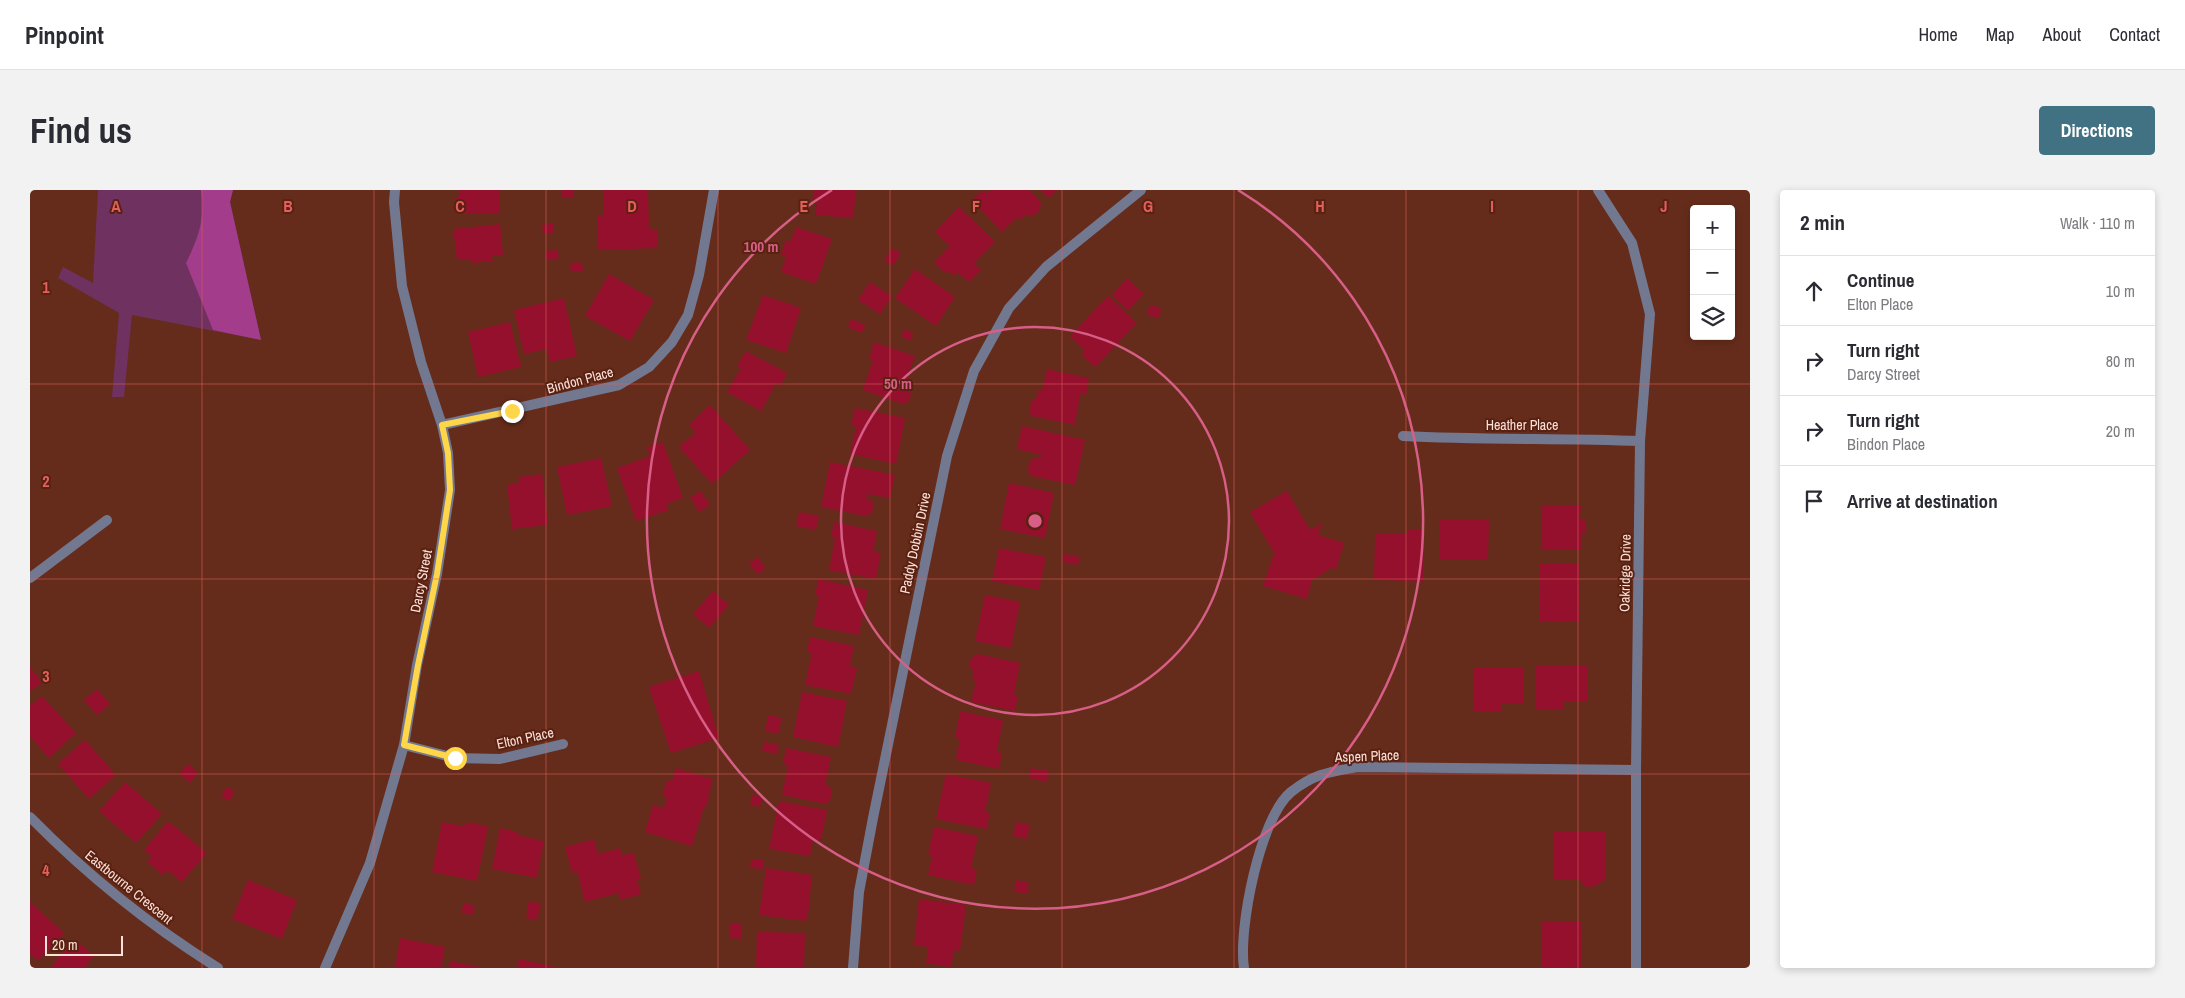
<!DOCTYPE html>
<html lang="en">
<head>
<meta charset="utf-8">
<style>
  body { margin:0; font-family:"Archivo Narrow",sans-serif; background:#f2f2f3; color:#2b2b33 }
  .controls { position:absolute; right:15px; top:15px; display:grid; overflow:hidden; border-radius:5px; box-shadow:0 2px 8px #0003 }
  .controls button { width:45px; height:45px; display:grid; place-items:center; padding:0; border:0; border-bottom:1px solid #e1e1e2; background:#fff; color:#2b2b33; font:25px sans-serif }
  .scale { position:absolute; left:15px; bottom:12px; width:78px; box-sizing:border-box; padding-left:5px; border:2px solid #fde0d7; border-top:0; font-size:14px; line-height:18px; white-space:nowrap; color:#fde0d7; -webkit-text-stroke:4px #592111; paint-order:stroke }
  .stop { position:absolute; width:15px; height:15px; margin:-11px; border:4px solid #ffd54a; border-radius:50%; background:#fff }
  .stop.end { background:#ffd54a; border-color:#fff; box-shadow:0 1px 5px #0008 }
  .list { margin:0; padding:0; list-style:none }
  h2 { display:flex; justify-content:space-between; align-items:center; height:65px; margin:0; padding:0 20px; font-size:21px }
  h2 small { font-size:16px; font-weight:400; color:#7c7c81 }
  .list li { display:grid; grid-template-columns:32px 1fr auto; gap:15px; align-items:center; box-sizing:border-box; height:70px; padding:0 20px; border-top:1px solid #e1e1e2 }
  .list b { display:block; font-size:19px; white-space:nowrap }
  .list p { margin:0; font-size:16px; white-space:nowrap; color:#7c7c81 }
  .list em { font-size:16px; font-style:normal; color:#7c7c81 }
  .icon { flex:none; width:28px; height:28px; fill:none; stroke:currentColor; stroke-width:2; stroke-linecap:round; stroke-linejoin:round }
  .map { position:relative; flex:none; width:1720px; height:778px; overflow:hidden; border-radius:5px }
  header { display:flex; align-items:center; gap:30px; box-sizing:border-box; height:70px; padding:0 25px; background:#fff; border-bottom:1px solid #e1e1e2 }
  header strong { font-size:24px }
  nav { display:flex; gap:28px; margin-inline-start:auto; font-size:18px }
  .intro { display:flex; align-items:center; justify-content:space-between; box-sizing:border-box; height:120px; padding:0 30px }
  h1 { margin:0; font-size:35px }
  .button { padding:12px 22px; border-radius:5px; background:#407283; color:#fff; font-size:18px; font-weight:700 }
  main { display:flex; gap:30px; padding:0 30px }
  aside { flex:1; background:#fff; border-radius:5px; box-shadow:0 2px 8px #0003 }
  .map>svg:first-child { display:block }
</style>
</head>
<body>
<header>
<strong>Pinpoint</strong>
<nav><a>Home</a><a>Map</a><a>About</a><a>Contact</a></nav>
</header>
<div class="intro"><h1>Find us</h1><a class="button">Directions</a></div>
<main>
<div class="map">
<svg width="1720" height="778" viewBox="0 0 1720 778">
  <rect width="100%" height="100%" fill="#652c1b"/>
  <!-- green -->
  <path fill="#6f3160" d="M68 0H203L200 12 231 150 102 125 94 207H82L89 123 28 88 33 77 63 93Z"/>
  <!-- forest -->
  <path fill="#a23c8b" d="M171 0H203L200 12 231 150 183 140 156 73C169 46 175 30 171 0Z"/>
  <!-- building -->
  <path fill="#95102d" d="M430 0H469V23H426V7L430 6Z
    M531 0H544V8H531Z
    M573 0H618L619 39H628V58L568 60V26H574Z
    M784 0H826L823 28 785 25 787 10H783Z
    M953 0 957 3 960 0H999L1011 12 1010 20 1004 25H996L990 30 988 27 972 42 942 10Z
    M1011 0H1028L1018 8Z
    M929 17 965 52 944 73 951 80 939 92 927 82 923 86 917 80 915 83 904 72 920 56 905 42Z
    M523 33 524 43 513 44 512 35Z
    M470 34 473 65 462 66 463 71 442 73V69L427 70 423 39Z
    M766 37 802 49 786 94 751 82 756 67 751 65 756 50 761 51Z
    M862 58 871 63 863 76 854 70Z
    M527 59 529 68 517 71 515 62Z
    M552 72 553 81 541 82 540 73Z
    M885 79 925 107 906 136 865 108Z
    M579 84 624 110 600 151 555 126Z
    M1097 88 1114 104 1098 121 1082 105Z
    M840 92 862 106 850 124 828 110Z
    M733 105 771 118 756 163 716 150Z
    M1078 106 1107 133 1065 177 1051 164 1055 161 1040 146Z
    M534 108 547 166 520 172 517 159 494 164 484 120Z
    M1120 115 1131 118 1129 128 1117 125Z
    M821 129 836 135 832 143 818 137Z
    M480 132 491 177 448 187 438 142Z
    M875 139 884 144 880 151 871 146Z
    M844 152 885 166 877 188 881 189 879 198 881 204 879 211 873 214 833 200 843 170 839 169Z
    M716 161 757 183 750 196 746 193 731 221 697 202 711 178 707 176Z
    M1017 179 1059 188 1056 205 1050 204 1045 235 1002 226 999 222 1002 210 1007 207 1008 200 1012 201Z
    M680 215 720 260 682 294 649 257 666 242 659 235Z
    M825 218 875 228 866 274 820 264 826 236 821 235Z
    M992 236 1055 250 1045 295 1001 286 998 281 999 272 1005 267 1011 268 1012 265 987 259Z
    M633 252 653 308 636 314 639 320 606 331 587 278 620 266 617 257Z
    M571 268 582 316 537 325 527 277Z
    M800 272 865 285 860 308 837 304 836 308 840 309 844 315 842 323 836 326 791 317Z
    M512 284 518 335 482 339 477 295 489 293 488 287Z
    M979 293 1024 303 1015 348 970 339Z
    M671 301 680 315 669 322 660 307Z
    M1257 301 1280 340 1292 333 1288 345 1314 353 1306 379 1302 378 1282 390 1277 409 1233 396 1243 366H1246L1220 322Z
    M1512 315 1551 316 1550 329H1556V344H1551V359H1511Z
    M769 322 789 326 786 340 766 336Z
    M1410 329 1459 330 1458 370H1410Z
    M804 332 847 341 843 362 851 363 846 389 799 380 805 348 801 347Z
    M1378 340H1394V391L1344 390 1345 344H1378Z
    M969 358 1016 367 1009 400 962 391Z
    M1034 364 1050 367 1048 375 1033 372Z
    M728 367 736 379 727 384 719 373Z
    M1510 373H1549V431H1509Z
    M788 389 838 400 829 445 783 436 789 406H785Z
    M683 401 699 415 679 438 663 424Z
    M955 405 990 412 981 458 945 451Z
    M780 447 824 456 820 476 827 478 821 504 775 495 782 463 777 462Z
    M947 464 990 473 984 505 988 506 985 521 941 512 946 491 942 490 944 482 939 476 941 469Z
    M1506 476H1558V511H1533V519H1505Z
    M0 477 12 493 0 501Z
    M1444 478H1493V514H1471V522H1443Z
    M669 481 689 548 641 563 619 497Z
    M67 499 80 514 67 525 54 510Z
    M772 502 817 511 808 557 763 547Z
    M12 506 46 543 19 568 0 547V516Z
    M930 521 973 530 967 562 972 563 969 579 926 570 930 549 925 548Z
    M738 525 752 528 748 544 735 541Z
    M55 550 86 585 59 609 28 574Z
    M734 552 749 555 747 564 732 561Z
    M756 558 801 567 795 595 799 596 802 601 800 611 795 614 752 605 758 575 753 574Z
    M158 574 168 583 160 593 149 584Z
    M646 578 683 589 679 603 678 614 674 617 662 656 615 642 623 615 634 618 637 607 632 606 637 590 642 591Z
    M1001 578 1019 581 1017 592 999 588Z
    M916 584 961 593 955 622 960 623 957 639 906 629Z
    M95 592 132 624 106 653 69 621Z
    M196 597 205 601 200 611 191 607Z
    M722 605 732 607 730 617 720 615Z
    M749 611 797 620 791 650 783 649 780 666 739 659Z
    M138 631 177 663 152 692 137 680 133 685 117 672 122 667 114 660Z
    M412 632 435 636V632L458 636 447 691 402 682Z
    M986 632 1000 635 997 649 983 646Z
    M904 637 948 646 941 678 947 679 944 695 898 685 902 665 898 664Z
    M470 638 488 642 487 645 514 651 507 688 462 679Z
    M1523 642H1575V689L1566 696 1556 697 1549 689H1524Z
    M564 649 568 664 590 658 592 665 604 663 611 689 607 690 611 704 590 710 589 703 555 712 547 681 542 683 535 657Z
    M721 669 734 670 733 679 720 678Z
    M736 678 782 685 778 725H777L776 731 729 725Z
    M218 690 267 710 252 749 202 729Z
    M986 690 999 693 997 704 984 701Z
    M889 709 936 715 930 761 924 760 921 777 896 773 898 757 884 755Z
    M499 711 511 714 507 730 496 728Z
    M0 712 34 743 8 771 0 764Z
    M434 713 445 716 442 725 431 723Z
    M1512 732H1551L1552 778H1512Z
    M700 733 712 734V749L700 748Z
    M727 742 775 743 774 778H726Z
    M370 748 415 757 411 778H365Z
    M44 749 64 766 54 778H20Z
    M489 769 526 777V778H487Z
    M420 771 450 777V778H419Z"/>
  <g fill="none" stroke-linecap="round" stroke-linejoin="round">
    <!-- minor -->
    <path stroke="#737891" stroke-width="10" d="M1568 0 1602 53 1620 124 1610 251 1606 580V778
      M412 235 589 195 619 177 642 152 658 125 669 85 684 0
      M1373 246C1452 250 1531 248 1610 251
      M0 388 77 330
      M374 555 425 568 470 569 533 554
      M0 627C57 685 119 735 188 778
      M295 778 340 673 374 555 387 475 407 384 420 300 418 263 412 235 391 172 372 96 364 12 365 0
      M1214 778C1208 739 1230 627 1261 602 1285 583 1300 582 1328 577L1606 580"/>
    <!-- tertiary -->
    <path stroke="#737891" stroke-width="10" d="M823 778 829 702 843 628 917 266 944 181 979 118 1016 77 1111 0"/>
  </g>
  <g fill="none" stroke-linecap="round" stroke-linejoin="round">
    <!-- route -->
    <path stroke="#ffd54a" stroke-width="6" d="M425 568 374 555 388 475 407 384 420 300 418 263 412 235 482 221"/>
  </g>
  <!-- grid -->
  <path fill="none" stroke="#e25f5c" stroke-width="1" stroke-opacity="0.55" d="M172 0V778M344 0V778M516 0V778M688 0V778M860 0V778M1032 0V778M1204 0V778M1376 0V778M1548 0V778M0 194H1720M0 389H1720M0 584H1720"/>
  <!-- distance rings -->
  <g fill="none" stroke="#d75e86" stroke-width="2.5">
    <circle cx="1005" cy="331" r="194"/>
    <path d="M1208 0A388 388 0 1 1 802 0"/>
  </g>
  <g text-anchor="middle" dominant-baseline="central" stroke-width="4" stroke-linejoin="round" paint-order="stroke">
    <!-- street labels -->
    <g font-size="14" fill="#fde0d7" stroke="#592111">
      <text transform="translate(550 190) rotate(-15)">Bindon Place</text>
      <text x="1492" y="235">Heather Place</text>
      <text transform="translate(885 353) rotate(-78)">Paddy Dobbin Drive</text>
      <text transform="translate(1595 383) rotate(-89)">Oakridge Drive</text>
      <text transform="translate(391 391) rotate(-79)">Darcy Street</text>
      <text transform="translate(495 548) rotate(-12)">Elton Place</text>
      <text transform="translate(1337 566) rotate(-2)">Aspen Place</text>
      <text transform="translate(99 697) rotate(39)">Eastbourne Crescent</text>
    </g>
  </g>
  <g font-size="16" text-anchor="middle" font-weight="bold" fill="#e25f5c" stroke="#592111" stroke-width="4" stroke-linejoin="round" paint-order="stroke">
    <text x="86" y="22">A</text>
    <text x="258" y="22">B</text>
    <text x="430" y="22">C</text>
    <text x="602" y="22">D</text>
    <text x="774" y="22">E</text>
    <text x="946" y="22">F</text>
    <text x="1118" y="22">G</text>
    <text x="1290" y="22">H</text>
    <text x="1462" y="22">I</text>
    <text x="1634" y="22">J</text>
    <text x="16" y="103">1</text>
    <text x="16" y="297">2</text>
    <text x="16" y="492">3</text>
    <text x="16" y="686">4</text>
  </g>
  <circle cx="1005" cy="331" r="8" fill="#d75e86" stroke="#592111" stroke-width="2.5"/>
  <g font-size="15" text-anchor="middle" font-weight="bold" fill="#d75e86" stroke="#592111" stroke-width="4" stroke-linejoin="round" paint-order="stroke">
    <text x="731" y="62">100 m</text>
    <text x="868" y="199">50 m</text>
  </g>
</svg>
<div class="controls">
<button>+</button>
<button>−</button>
<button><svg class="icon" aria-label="layers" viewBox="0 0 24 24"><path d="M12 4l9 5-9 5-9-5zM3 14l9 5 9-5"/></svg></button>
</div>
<div class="scale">20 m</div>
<div class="stop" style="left:425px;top:568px"></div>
<div class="stop end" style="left:482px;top:221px"></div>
</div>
<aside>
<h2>2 min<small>Walk · 110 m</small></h2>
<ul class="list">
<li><svg class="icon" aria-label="ahead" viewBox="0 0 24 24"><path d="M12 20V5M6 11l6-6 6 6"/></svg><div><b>Continue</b><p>Elton Place</p></div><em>10 m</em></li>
<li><svg class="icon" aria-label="right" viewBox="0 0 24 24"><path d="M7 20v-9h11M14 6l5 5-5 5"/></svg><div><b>Turn right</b><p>Darcy Street</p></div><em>80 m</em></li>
<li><svg class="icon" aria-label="right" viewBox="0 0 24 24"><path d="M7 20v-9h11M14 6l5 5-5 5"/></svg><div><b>Turn right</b><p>Bindon Place</p></div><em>20 m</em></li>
<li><svg class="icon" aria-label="arrive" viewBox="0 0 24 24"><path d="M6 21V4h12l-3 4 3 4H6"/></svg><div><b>Arrive at destination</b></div></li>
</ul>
</aside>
</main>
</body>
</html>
